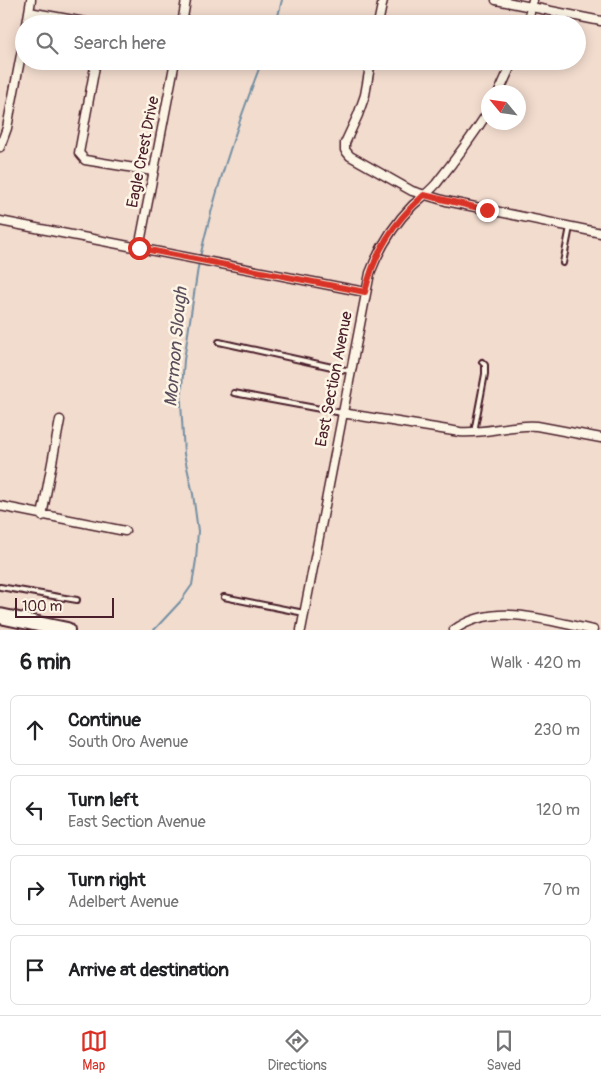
<!DOCTYPE html>
<html lang="en">
<head>
<meta charset="utf-8">
<style>
  body { margin:0; font-family:Pangolin,sans-serif; background:#f6f6f6; color:#202124 }
  .compass { position:absolute; left:481px; top:85px; width:45px; height:45px; border-radius:50%; background:#fff; box-shadow:0 2px 12px #0003; rotate:299deg }
  .scale { position:absolute; left:15px; bottom:12px; width:99px; box-sizing:border-box; padding-left:5px; border:2px solid #4a1f2b; border-top:0; font-size:14px; line-height:18px; white-space:nowrap; color:#4a1f2b; -webkit-text-stroke:4px #fcf5e5; paint-order:stroke }
  .stop { position:absolute; width:15px; height:15px; margin:-11px; border:4px solid #d93025; border-radius:50%; background:#fff }
  .stop.end { background:#d93025; border-color:#fff; box-shadow:0 1px 5px #0008 }
  .list { margin:0; padding:0; list-style:none }
  h2 { display:flex; justify-content:space-between; align-items:center; height:65px; margin:0; padding:0 20px; font-size:21px }
  h2 small { font-size:16px; font-weight:400; color:#757577 }
  .list li { display:grid; grid-template-columns:32px 1fr auto; gap:15px; align-items:center; box-sizing:border-box; height:70px; margin:0 10px 10px; padding:0 10px; border:1px solid #e0e0e0; border-radius:8px }
  .list b { display:block; font-size:19px; white-space:nowrap }
  .list p { margin:0; font-size:16px; white-space:nowrap; color:#757577 }
  .list em { font-size:16px; font-style:normal; color:#757577 }
  .icon { flex:none; width:28px; height:28px; fill:none; stroke:currentColor; stroke-width:2; stroke-linecap:round; stroke-linejoin:round }
  .map { position:relative; flex:none; width:601px; height:630px; overflow:hidden }
  .search { position:absolute; background:#fff; box-shadow:0 2px 12px #0003; left:15px; right:15px; top:15px; height:55px; display:flex; align-items:center; gap:12px; box-sizing:border-box; padding:0 18px; border-radius:28px; color:#757577; font-size:19px }
  .sheet { height:385px; background:#fff }
  nav { display:flex; justify-content:space-around; align-items:center; box-sizing:border-box; height:70px; border-top:1px solid #e0e0e0; background:#fff; font-size:14px; color:#757577 }
  nav a { display:grid; justify-items:center; gap:2px }
  nav .on { color:#d93025 }
  .map>svg:first-child { display:block }
</style>
</head>
<body>
<div class="map">
<svg width="601" height="630" viewBox="0 0 601 630">
  <rect width="100%" height="100%" fill="#f2dcce"/>
  <filter id="ink" filterUnits="userSpaceOnUse"><feTurbulence type="fractalNoise" baseFrequency=".02" numOctaves="2"/><feDisplacementMap in="SourceGraphic" scale="10" xChannelSelector="R" yChannelSelector="G"/><feConvolveMatrix kernelMatrix="1 2 1 2 8 2 1 2 1" color-interpolation-filters="sRGB"/></filter>
  <g filter="url(#ink)">
    <g fill="none" stroke-linecap="round" stroke-linejoin="round">
      <!-- stream -->
      <path stroke="#7590a4" stroke-width="2" d="M276 24 282 0
        M200 257C215 190 237 125 262 61
        M154 630 180 602 192 585 196 560 198 531 193 494 184 454 181 402 184 360 199 261"/>
      <defs>
        <path id="lane" d="M563 263 570 227
          M219 342 350 371
          M234 393 342 413
          M474 432 485 374V365L482 362
          M0 587 77 600
          M224 597 304 613"/>
        <path id="street" d="M496 0 601 21
          M29 12 96 24
          M27 24 31 0
          M182 24 186 0
          M378 24 383 0
          M527 24 533 0
          M96 61 79 153 85 160 153 171
          M371 61 365 95 358 115 345 143V150L350 156 412 191 446 201 601 233
          M499 92 513 61
          M0 147 7 128 24 39
          M0 221 365 292
          M139 248 175 61
          M342 413 460 432C486 434 511 424 537 426L601 438
          M0 506 125 531
          M42 516 60 420
          M301 630 370 273C380 247 393 225 413 205 421 198 429 192 436 184 455 160 472 137 488 112
          M454 630C495 601 548 621 593 630"/>
        <path id="highway" d="M0 616 67 630"/>
      </defs>
      <!-- lane casing -->
      <use href="#lane" stroke="#4a1f2b" stroke-width="8"/>
      <!-- street casing -->
      <use href="#street" stroke="#4a1f2b" stroke-width="11"/>
      <!-- highway casing -->
      <use href="#highway" stroke="#4a1f2b" stroke-width="18"/>
      <!-- lane -->
      <use href="#lane" stroke="#fcf5e5" stroke-width="4"/>
      <!-- street -->
      <use href="#street" stroke="#fcf5e5" stroke-width="8"/>
      <!-- highway -->
      <use href="#highway" stroke="#fcf5e5" stroke-width="14"/>
    </g>
  </g>
  <g fill="none" stroke-linecap="round" stroke-linejoin="round" filter="url(#ink)">
    <!-- route -->
    <path stroke="#d93025" stroke-width="6" d="M139 248 365 292C375 251 393 223 424 195L487 210"/>
  </g>
  <g text-anchor="middle" dominant-baseline="central" stroke-width="5" stroke-linejoin="round" paint-order="stroke">
    <!-- street labels -->
    <g font-size="16" fill="#4a1f2b" stroke="#fcf5e5">
      <text transform="translate(143 152) rotate(-79)">Eagle Crest Drive</text>
      <text transform="translate(334 379) rotate(-79)">East Section Avenue</text>
    </g>
    <!-- water labels -->
    <g font-size="18" font-style="italic" fill="#5c4e5d" stroke="#fcf5e5">
      <text transform="translate(176 347) rotate(-85)">Mormon Slough</text>
    </g>
  </g>
</svg>
<svg class="compass" viewBox="-18 -18 36 36"><path d="M0-13l5 13h-10z" fill="#e53935"/><path d="M0 13l5-13h-10z" fill="#757577"/></svg>
<div class="scale">100 m</div>
<div class="stop" style="left:139px;top:248px"></div>
<div class="stop end" style="left:487px;top:210px"></div>
<div class="search"><svg class="icon" aria-label="search" viewBox="0 0 24 24"><circle cx="10" cy="10" r="6"/><path d="M15 15l6 6"/></svg>Search here</div>
</div>
<section class="sheet">
<h2>6 min<small>Walk · 420 m</small></h2>
<ul class="list">
<li><svg class="icon" aria-label="ahead" viewBox="0 0 24 24"><path d="M12 20V5M6 11l6-6 6 6"/></svg><div><b>Continue</b><p>South Oro Avenue</p></div><em>230 m</em></li>
<li><svg class="icon" aria-label="left" viewBox="0 0 24 24"><path d="M17 20v-9H6M10 6l-5 5 5 5"/></svg><div><b>Turn left</b><p>East Section Avenue</p></div><em>120 m</em></li>
<li><svg class="icon" aria-label="right" viewBox="0 0 24 24"><path d="M7 20v-9h11M14 6l5 5-5 5"/></svg><div><b>Turn right</b><p>Adelbert Avenue</p></div><em>70 m</em></li>
<li><svg class="icon" aria-label="arrive" viewBox="0 0 24 24"><path d="M6 21V4h12l-3 4 3 4H6"/></svg><div><b>Arrive at destination</b></div></li>
</ul>
</section>
<nav>
<a class="on"><svg class="icon" aria-label="map" viewBox="0 0 24 24"><path d="M3 6l6-2 6 2 6-2v14l-6 2-6-2-6 2zM9 4v14M15 6v14"/></svg>Map</a>
<a><svg class="icon" aria-label="directions" viewBox="0 0 24 24"><path d="M12 3l9 9-9 9-9-9zM9 14v-3h6M13 9l2 2-2 2"/></svg>Directions</a>
<a><svg class="icon" aria-label="saved" viewBox="0 0 24 24"><path d="M7 4h10v16l-5-4-5 4z"/></svg>Saved</a>
</nav>
</body>
</html>
